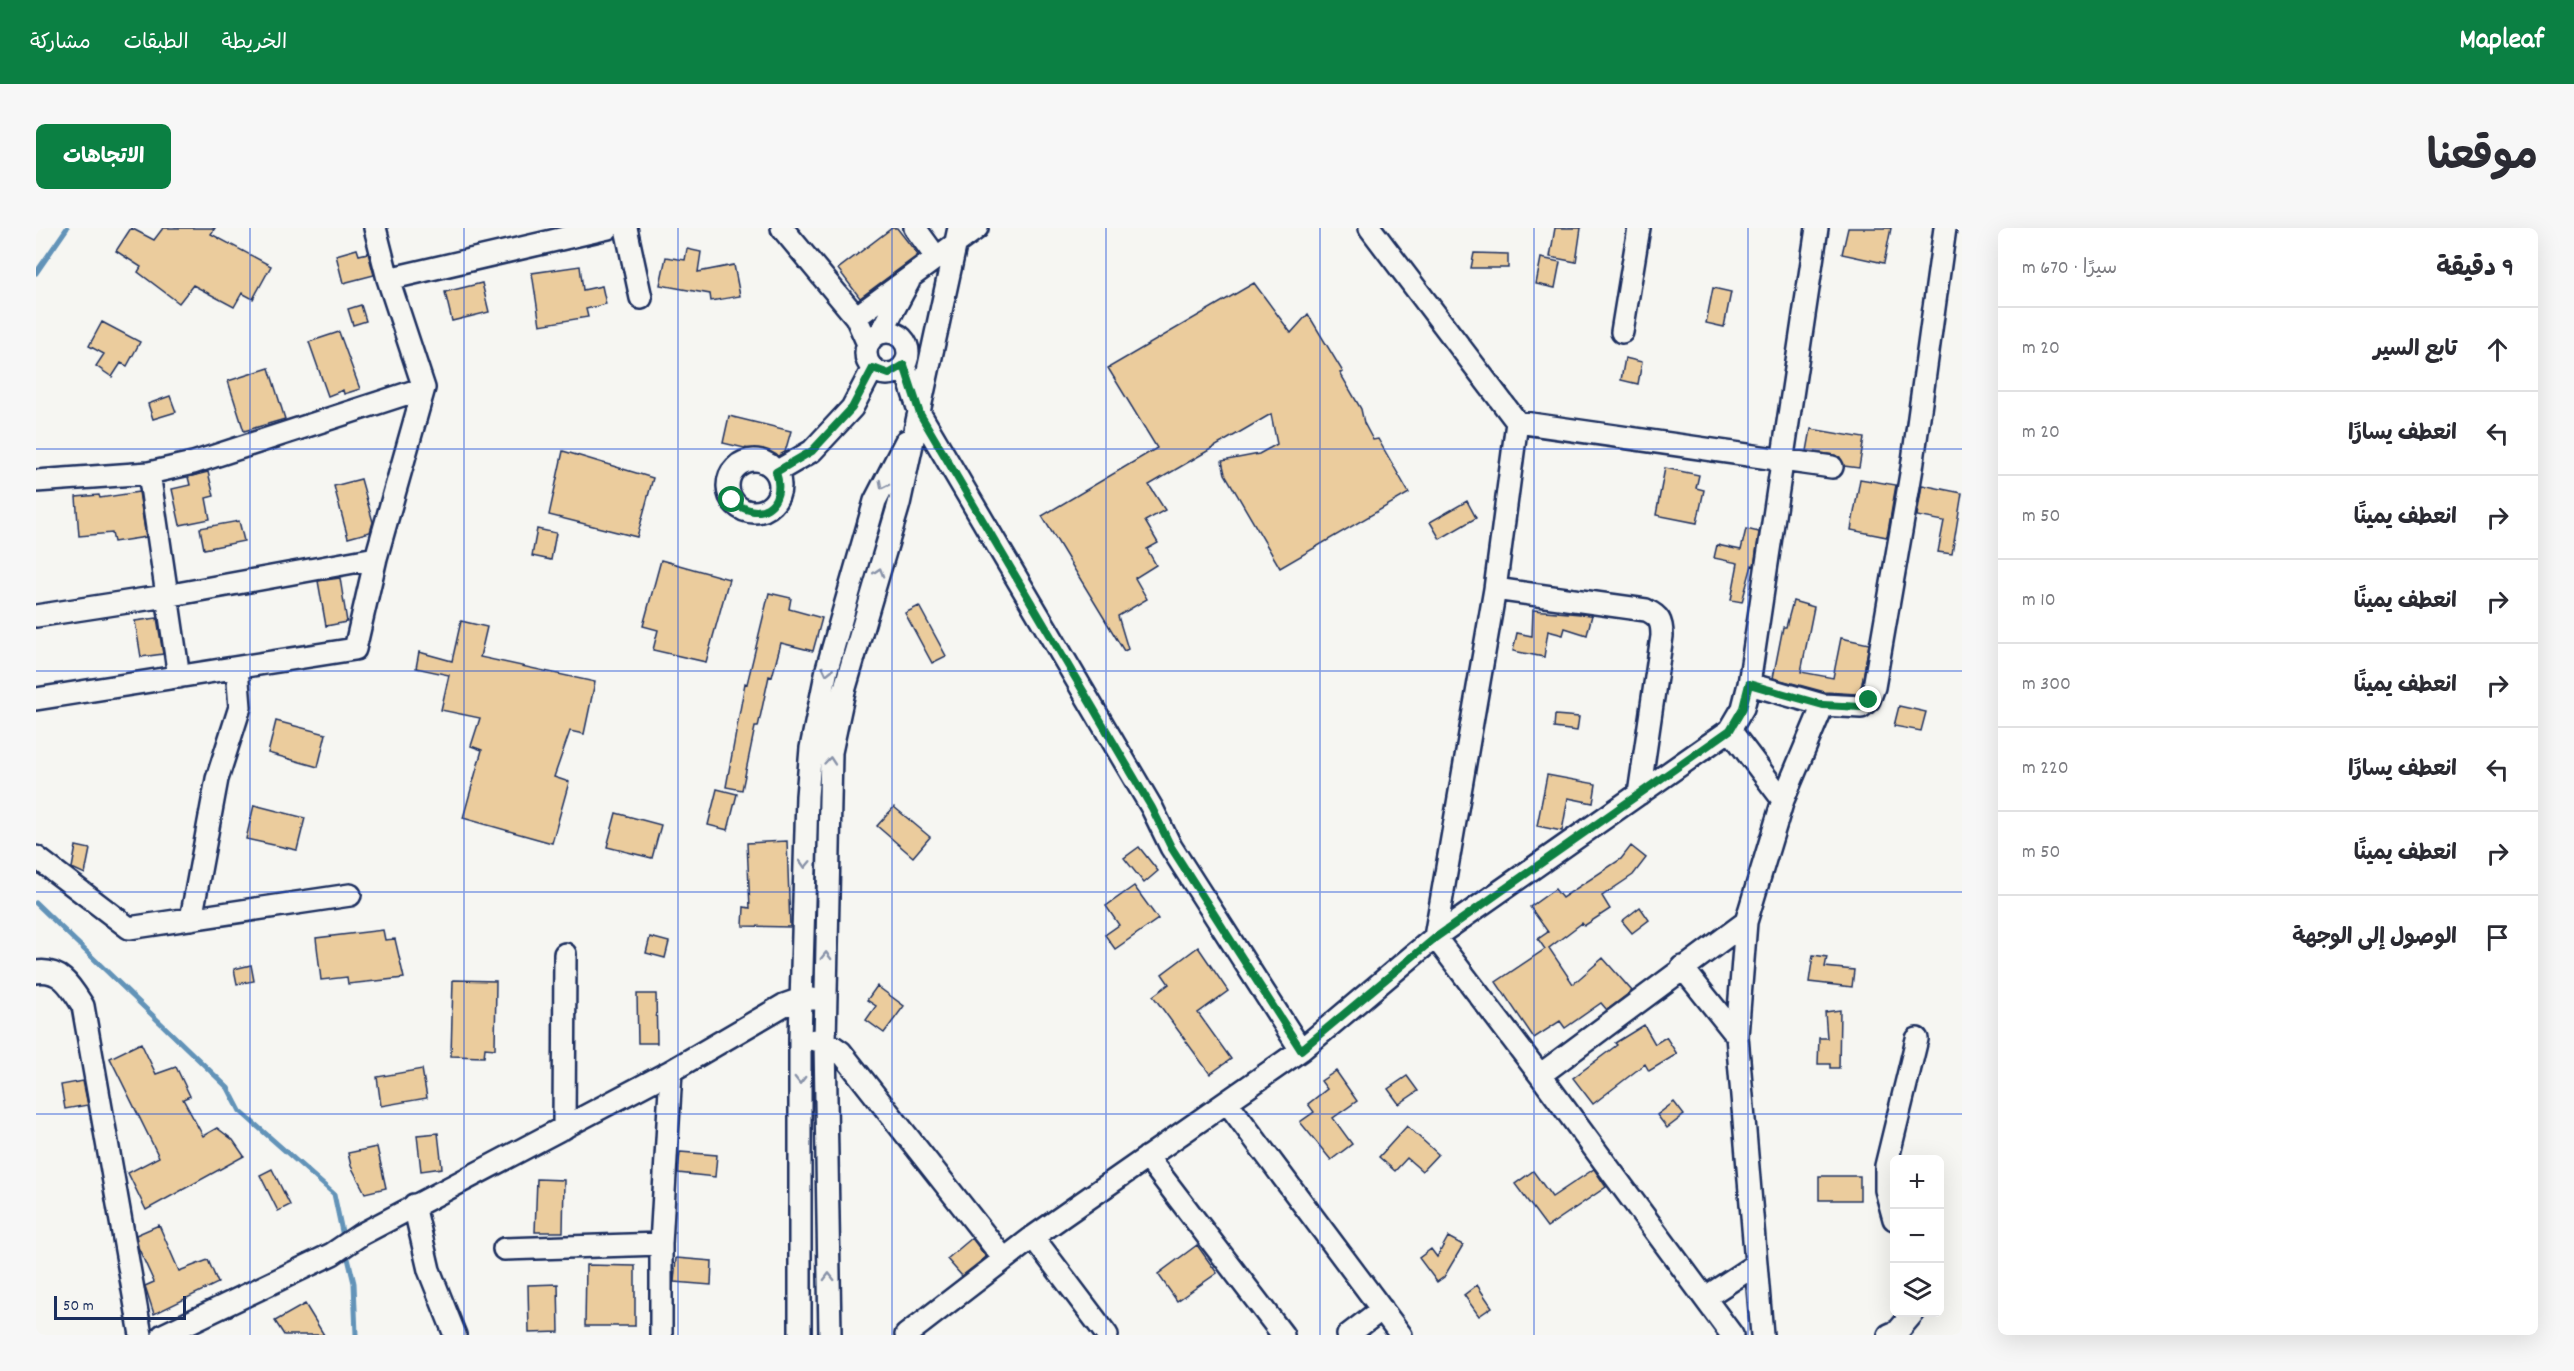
<!DOCTYPE html>
<html lang="ar">
<head>
<meta charset="utf-8">
<style>
  body { margin:0; font-family:Dekko,"Playpen Sans Arabic",sans-serif; background:#f7f7f7; color:#2b2b33; direction:rtl }
  .controls { position:absolute; right:18px; bottom:18px; display:grid; overflow:hidden; border-radius:9px; box-shadow:0 6px 24px #0002 }
  .controls button { width:54px; height:54px; display:grid; place-items:center; padding:0; border:0; border-bottom:2px solid #e1e1e2; background:#fff; color:#2b2b33; font:30px sans-serif }
  .scale { position:absolute; left:18px; bottom:15px; width:132px; box-sizing:border-box; padding-left:6px; border:3px solid #1b2f5e; border-top:0; font-size:16px; line-height:21px; white-space:nowrap; color:#1b2f5e; -webkit-text-stroke:4px #f6f6f2; paint-order:stroke }
  .stop { position:absolute; width:18px; height:18px; margin:-14px; border:4px solid #0b8043; border-radius:50%; background:#fff }
  .stop.end { background:#0b8043; border-color:#fff; box-shadow:0 2px 6px #0008 }
  .list { margin:0; padding:0; list-style:none }
  h2 { display:flex; justify-content:space-between; align-items:center; height:78px; margin:0; padding:0 24px; font-size:26px }
  h2 small { font-size:20px; font-weight:400; color:#7c7c81 }
  .list li { display:grid; grid-template-columns:39px 1fr auto; gap:18px; align-items:center; box-sizing:border-box; height:84px; padding:0 24px; border-top:2px solid #e1e1e2 }
  .list b { display:block; font-size:22px; white-space:nowrap }
  .list em { font-size:20px; font-style:normal; color:#7c7c81 }
  .icon { flex:none; width:33px; height:33px; fill:none; stroke:currentColor; stroke-width:2; stroke-linecap:round; stroke-linejoin:round }
  .map { position:relative; flex:none; width:1926px; height:1107px; overflow:hidden; direction:ltr; border-radius:9px }
  header { display:flex; align-items:center; gap:36px; box-sizing:border-box; height:84px; padding:0 30px; background:#0b8043; color:#fff }
  header strong { font-size:28px }
  nav { display:flex; gap:33px; margin-inline-start:auto; font-size:21px }
  .intro { display:flex; align-items:center; justify-content:space-between; box-sizing:border-box; height:144px; padding:0 36px }
  h1 { margin:0; font-size:42px }
  .button { padding:15px 27px; border-radius:9px; background:#0b8043; color:#fff; font-size:21px; font-weight:700 }
  main { display:flex; gap:36px; padding:0 36px }
  aside { flex:1; background:#fff; border-radius:9px; box-shadow:0 6px 24px #0002 }
  .map>svg:first-child { display:block }
</style>
</head>
<body>
<header>
<strong>Mapleaf</strong>
<nav><a>الخريطة</a><a>الطبقات</a><a>مشاركة</a></nav>
</header>
<div class="intro"><h1>موقعنا</h1><a class="button">الاتجاهات</a></div>
<main>
<aside>
<h2>9 دقيقة<small>سيرًا · 670 m</small></h2>
<ul class="list">
<li><svg class="icon" aria-label="ahead" viewBox="0 0 24 24"><path d="M12 20V5M6 11l6-6 6 6"/></svg><div><b>تابع السير</b></div><em>20 m</em></li>
<li><svg class="icon" aria-label="left" viewBox="0 0 24 24"><path d="M17 20v-9H6M10 6l-5 5 5 5"/></svg><div><b>انعطف يسارًا</b></div><em>20 m</em></li>
<li><svg class="icon" aria-label="right" viewBox="0 0 24 24"><path d="M7 20v-9h11M14 6l5 5-5 5"/></svg><div><b>انعطف يمينًا</b></div><em>50 m</em></li>
<li><svg class="icon" aria-label="right" viewBox="0 0 24 24"><path d="M7 20v-9h11M14 6l5 5-5 5"/></svg><div><b>انعطف يمينًا</b></div><em>10 m</em></li>
<li><svg class="icon" aria-label="right" viewBox="0 0 24 24"><path d="M7 20v-9h11M14 6l5 5-5 5"/></svg><div><b>انعطف يمينًا</b></div><em>300 m</em></li>
<li><svg class="icon" aria-label="left" viewBox="0 0 24 24"><path d="M17 20v-9H6M10 6l-5 5 5 5"/></svg><div><b>انعطف يسارًا</b></div><em>220 m</em></li>
<li><svg class="icon" aria-label="right" viewBox="0 0 24 24"><path d="M7 20v-9h11M14 6l5 5-5 5"/></svg><div><b>انعطف يمينًا</b></div><em>50 m</em></li>
<li><svg class="icon" aria-label="arrive" viewBox="0 0 24 24"><path d="M6 21V4h12l-3 4 3 4H6"/></svg><div><b>الوصول إلى الوجهة</b></div></li>
</ul>
</aside>
<div class="map">
<svg width="1926" height="1107" viewBox="0 0 1926 1107">
  <rect width="100%" height="100%" fill="#f6f6f2"/>
  <filter id="ink" filterUnits="userSpaceOnUse"><feTurbulence type="fractalNoise" baseFrequency=".0167" numOctaves="2"/><feDisplacementMap in="SourceGraphic" scale="12" xChannelSelector="R" yChannelSelector="G"/><feConvolveMatrix kernelMatrix="1 2 1 2 8 2 1 2 1" color-interpolation-filters="sRGB"/></filter>
  <g filter="url(#ink)">
    <g fill="none" stroke-linecap="round" stroke-linejoin="round">
      <!-- stream -->
      <path stroke="#6293b8" stroke-width="5" d="M0 45 31 0
        M0 675 192 860 204 883 298 966 308 1013
        M310 1022 318 1055 320 1107"/>
    </g>
    <!-- building -->
    <path fill="#ebcc9d" stroke="#1b2f5e" stroke-width="1.5" d="M95 0 118 12 127 0H179L175 6 235 38 217 71 206 65 198 79 157 57 143 75 102 44 105 39 80 23Z
      M856 0H861L882 27 824 70 802 41Z
      M1519 0H1545L1540 34 1514 29Z
      M1812 0H1855L1848 35 1806 26Z
      M321 21 323 27 332 25 338 47 307 55 300 27Z
      M651 21 665 24 662 44 698 37 704 68 675 73 674 66 624 57 630 29 649 32Z
      M1438 25 1472 26V40H1435Z
      M1505 30 1524 34 1519 60 1500 56Z
      M544 38 547 62 566 58 570 76 550 81 552 89 504 97 496 45Z
      M446 55 453 84 416 93 409 64Z
      M1218 55 1255 105 1272 86 1307 144 1304 145 1325 181 1328 195 1337 212 1342 211 1373 265 1244 340 1189 246 1186 233 1223 226 1241 216 1235 186 1113 257 1129 282 1109 293 1122 315 1111 321 1120 337 1099 350 1111 371 1082 388 1092 421 1088 423 1006 288 1121 220 1072 140Z
      M1677 60 1695 64 1688 99 1670 95Z
      M325 77 330 93 317 97 312 81Z
      M66 94 104 114 91 138 85 135 76 149 60 138 68 126 53 118Z
      M303 104 324 161 308 166 307 162 292 168 273 114Z
      M1589 130 1606 134 1602 156 1585 152Z
      M233 140 249 191 208 203 192 153Z
      M134 168 140 184 117 191 112 176Z
      M693 188 755 203 749 224 742 228 687 215Z
      M1775 201 1828 210 1823 240 1808 238 1804 229 1798 227 1771 223Z
      M527 223 617 250 601 309 513 287Z
      M1629 240 1663 247 1660 260 1668 262 1661 295 1620 287Z
      M172 244 178 268 170 270 174 291 144 297 136 261 154 257 152 249Z
      M325 251 337 294 334 304 312 310 298 258Z
      M1824 251 1860 257 1851 309 1815 302Z
      M1886 257 1926 265 1916 326 1902 324 1908 293 1881 288Z
      M103 264 110 309 78 314 76 305 43 308 40 269 63 267 64 270Z
      M1431 273 1440 290 1404 311 1394 294Z
      M203 293 208 313 168 321 164 300Z
      M501 301 520 305 515 332 496 328Z
      M1710 301 1723 304 1718 338 1716 337 1706 374 1695 372 1702 335 1678 330 1681 317 1705 322Z
      M625 332 693 351 670 434 617 422 622 402 607 398Z
      M304 350 311 394 290 398 282 353Z
      M733 365 755 370 753 381 786 390 777 423 745 415 736 449 733 448 722 499H719L706 562 690 559 709 455 711 456Z
      M1757 373 1778 379 1765 444 1797 450 1805 410 1833 416 1826 456 1821 466 1789 464 1737 450 1747 399H1750Z
      M883 378 910 428 896 435 869 385Z
      M1497 382 1556 387 1551 407 1529 400 1527 407 1512 403 1508 429 1477 423 1481 405 1496 408Z
      M121 390 127 426 105 429 99 393Z
      M425 393 451 399 444 429 559 454 548 506 534 503 518 549 533 554 516 615 427 590 446 522 435 518 444 490 405 482 413 447 380 440 383 424 416 433Z
      M1863 478 1890 484 1885 503 1858 498Z
      M1519 487 1543 489 1541 503 1518 500Z
      M240 493 290 506 282 539 232 525Z
      M1511 547 1560 556 1557 575 1532 570 1526 603 1501 598Z
      M681 561 701 566 692 602 672 597Z
      M218 577 269 590 261 622 210 611Z
      M858 579 894 609 877 629 841 598Z
      M580 585 625 597 616 630 571 619Z
      M751 613 754 699 707 698 708 679 714 680 711 615Z
      M40 618 54 621 49 646 36 640Z
      M1595 618 1610 630 1597 647 1566 668 1574 681 1548 698 1546 695 1513 720 1537 756 1567 730 1596 763 1571 782 1565 775 1529 800 1524 793 1498 810 1460 754 1509 721 1502 711 1512 704 1494 679 1519 661 1526 670 1585 631Z
      M1103 619 1122 643 1108 655 1088 630Z
      M1098 658 1122 691 1079 721 1069 707 1083 697 1070 678Z
      M1604 679 1613 692 1596 705 1586 693Z
      M347 702 349 712 359 711 368 750 312 756 311 749 285 752 280 710Z
      M614 709 633 714 629 730 610 725Z
      M1162 719 1192 763 1162 785 1195 831 1174 846 1117 768 1133 756 1126 746Z
      M1777 727 1791 729 1789 739 1818 742 1816 759 1773 754Z
      M215 737 218 753 201 756 198 741Z
      M417 752 460 753 459 821 449 820 448 829 415 828Z
      M841 758 868 778 848 805 830 792 840 778 831 772Z
      M601 766H620L621 815H602Z
      M1804 782 1803 840H1794V836H1782L1783 810H1791L1789 784Z
      M1608 797 1619 816 1630 809 1641 826 1613 843 1609 836 1557 876 1537 850 1581 817 1579 815Z
      M105 815 120 846 140 839 154 868 147 871 167 908 181 900 197 912 208 928 110 982 92 945 123 929 74 830Z
      M386 841 391 870 345 878 341 849Z
      M1300 843 1321 873 1297 890 1316 916 1295 932 1264 894 1278 884 1272 876 1291 861 1285 853Z
      M1371 848 1382 863 1363 876 1352 861Z
      M47 853 52 877 29 881 25 857Z
      M1638 874 1648 887 1631 900 1621 887Z
      M1371 898 1402 926 1386 943 1371 930 1359 943 1343 929Z
      M402 905 406 940 385 943 381 907Z
      M341 919 350 960 329 965 315 938 312 925Z
      M644 924 681 927 679 949 642 945Z
      M236 941 254 977 242 983 224 947Z
      M1558 941 1570 959 1511 999 1479 956 1497 943 1516 969Z
      M1783 948H1824V972H1783Z
      M501 951 528 952 527 1004H499Z
      M123 997 143 1043 172 1032 182 1055 118 1086 109 1058 118 1054 102 1019 100 1007Z
      M1412 1009 1427 1017 1408 1049 1401 1054 1383 1030 1395 1021 1401 1029Z
      M936 1010 950 1029 926 1048 911 1031Z
      M1161 1017 1181 1045 1141 1073 1122 1046Z
      M640 1030 676 1033 675 1057 638 1054Z
      M550 1037 599 1038V1098H549Z
      M522 1056 523 1104 493 1105 492 1057Z
      M1441 1057 1456 1079 1443 1088 1428 1067Z
      M269 1076 288 1107H248L239 1093Z"/>
    <g fill="none" stroke-linecap="round" stroke-linejoin="round">
      <defs>
        <path id="minor" d="M590 0 605 70
          M746 0 820 89 832 116
          M879 0 900 29
          M352 51 572 0
          M820 89 941 0
          M1586 104 1603 0
          M830 125a21 21 0 1 1 42 0a21 21 0 1 1-42 0Z
          M845 105 873 53
          M868 137 884 186 1116 580 1135 619 1265 822
          M1481 194 1796 239
          M692 258a26 26 0 1 1 52 0a26 26 0 1 1-52 0Z
          M740 244 776 223 816 180 837 140
          M113 245 143 449
          M0 253 113 245 157 235 388 160 352 51 339 0
          M1459 361 1610 382C1623 388 1626 393 1626 408L1603 566
          M0 388 130 368 340 330
          M1713 456 1787 477 1747 572 1710 694 1701 808 1726 1107
          M0 471 319 421 340 330 388 160
          M1787 477 1825 479 1833 472 1838 459 1876 240 1909 0
          M1694 502 1747 572
          M0 629 93 700 314 667
          M155 691 181 551 204 479 201 441
          M1646 739 1701 808
          M0 744C25 740 35 759 47 778L105 1107
          M779 812 789 813 805 824 968 1031
          M1504 847 1710 694
          M1191 874 1365 1107
          M528 900 529 726
          M1111 929 1247 1107
          M378 977 393 1042 419 1107
          M1858 991 1850 962V938L1881 811
          M997 1009 1071 1107
          M468 1021 625 1016
          M1670 1069 1719 1037
          M127 1107 296 1026 324 1007 635 843 748 777 765 771H777
          M625 1107V1016L635 843
          M764 1107V810L771 568 775 520 791 441 839 273 870 213
          M794 1107 789 813 795 524 808 463 863 276 923 0
          M870 1107 997 1009 1265 822 1399 709 1459 361 1481 194 1334 0
          M1312 1107 1346 1081
          M1696 1107 1504 847 1399 709 1694 502 1707 480 1713 456 1781 0
          M1853 1107 1862 1103 1878 1084"/>
      </defs>
      <!-- minor casing -->
      <use href="#minor" stroke="#1b2f5e" stroke-width="26"/>
      <!-- minor -->
      <use href="#minor" stroke="#f6f6f2" stroke-width="21"/>
    </g>
    <!-- one-way arrows -->
    <defs><path id="oneway-chevron" d="M-2-3.5L2.5 0L-2 3.5" fill="none" stroke-width="1.6" stroke-linecap="round" stroke-linejoin="round" transform="scale(1.5)"/></defs>
    <g stroke="#8892a8">
      <use href="#oneway-chevron" transform="translate(847 257) rotate(117)"/>
      <use href="#oneway-chevron" transform="translate(843 344) rotate(-73)"/>
      <use href="#oneway-chevron" transform="translate(791 443) rotate(103)"/>
      <use href="#oneway-chevron" transform="translate(794 533) rotate(-85)"/>
      <use href="#oneway-chevron" transform="translate(769 636) rotate(92)"/>
      <use href="#oneway-chevron" transform="translate(790 728) rotate(-89)"/>
      <use href="#oneway-chevron" transform="translate(764 852) rotate(90)"/>
      <use href="#oneway-chevron" transform="translate(793 1049) rotate(-91)"/>
    </g>
  </g>
  <g fill="none" stroke-linecap="round" stroke-linejoin="round" filter="url(#ink)">
    <!-- route -->
    <path stroke="#0b8043" stroke-width="8" d="M696 272C722 296 751 278 740 244L776 223 816 180 837 140 853 146 868 137 884 186 1116 580 1135 619 1265 822 1399 710 1694 502 1707 480 1713 456 1787 477 1825 479 1833 472"/>
  </g>
  <!-- grid -->
  <path fill="none" stroke="#1d4ed8" stroke-width="1.5" stroke-opacity="0.55" d="M214 0V1107M428 0V1107M642 0V1107M856 0V1107M1070 0V1107M1284 0V1107M1498 0V1107M1712 0V1107M0 221H1926M0 443H1926M0 664H1926M0 886H1926"/>
</svg>
<div class="controls">
<button>+</button>
<button>−</button>
<button><svg class="icon" aria-label="layers" viewBox="0 0 24 24"><path d="M12 4l9 5-9 5-9-5zM3 14l9 5 9-5"/></svg></button>
</div>
<div class="scale">50 m</div>
<div class="stop" style="left:696px;top:272px"></div>
<div class="stop end" style="left:1833px;top:472px"></div>
</div>
</main>
</body>
</html>
